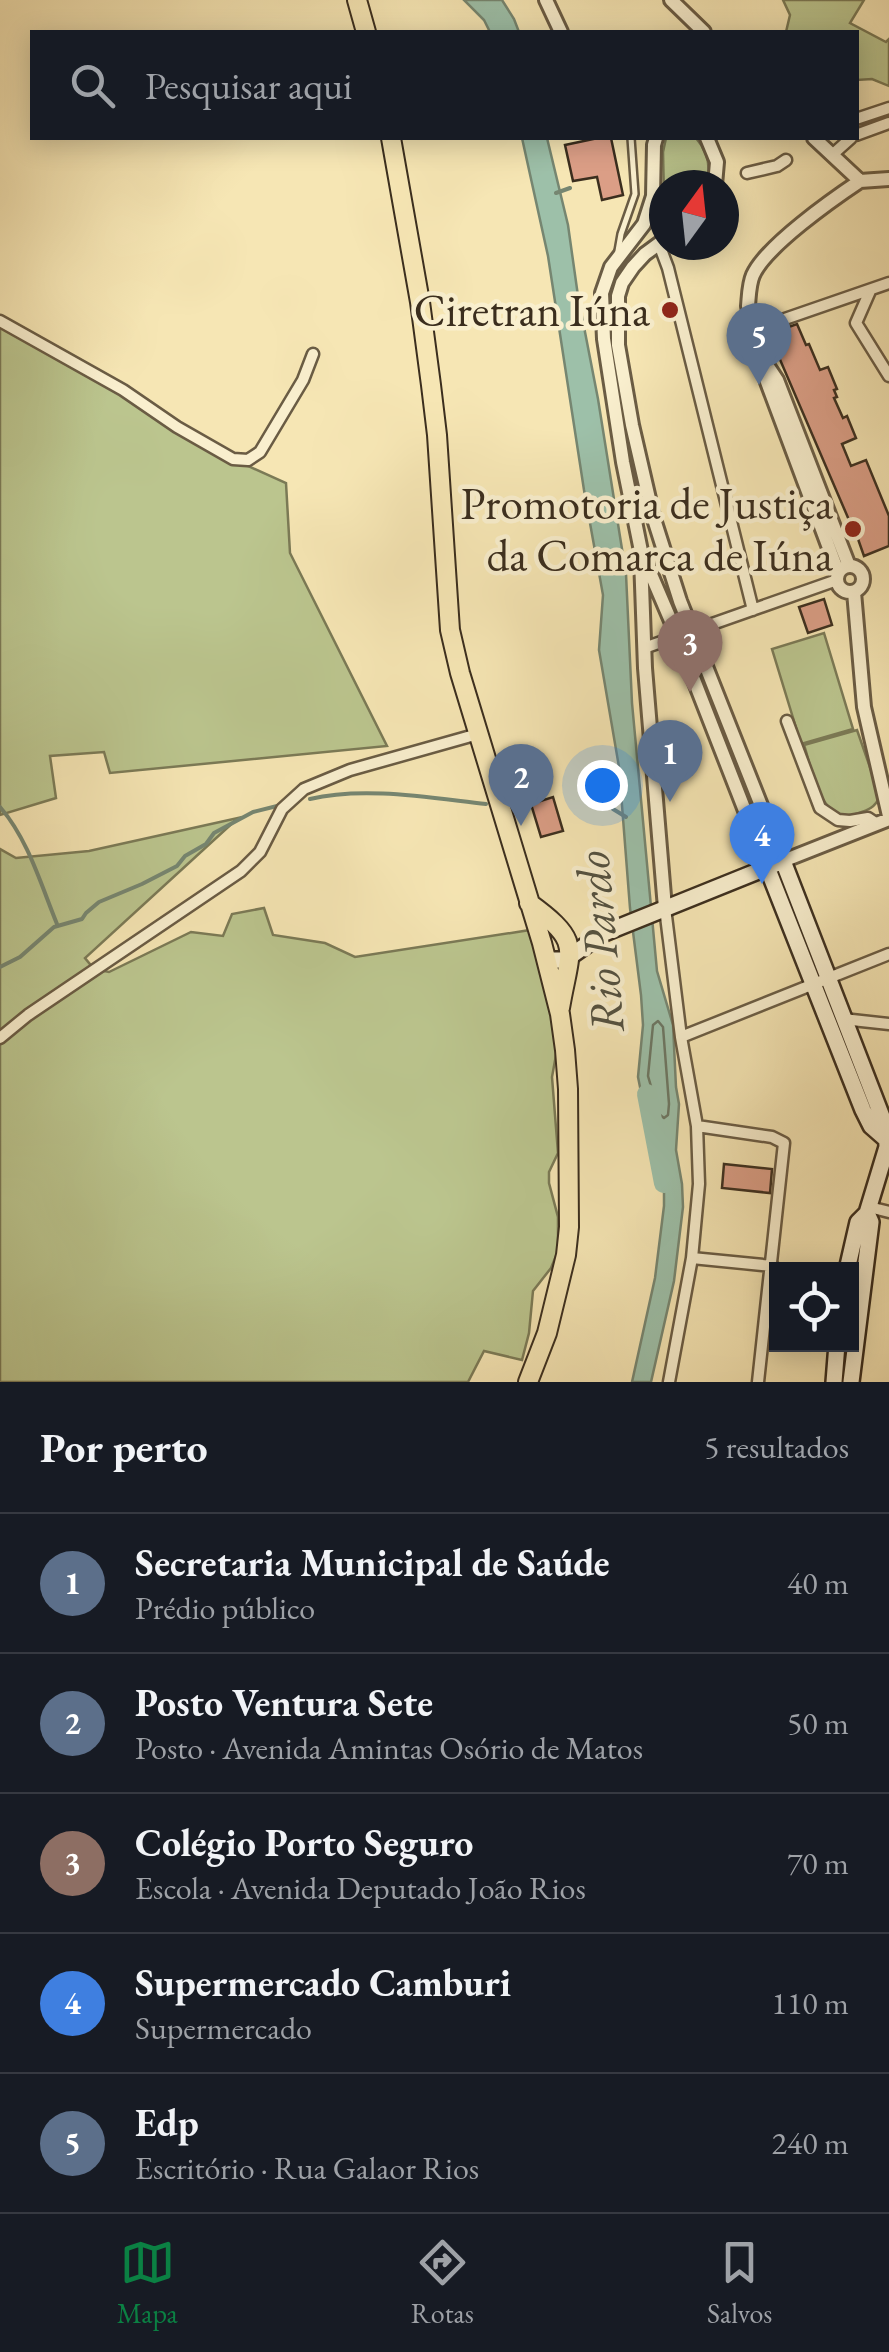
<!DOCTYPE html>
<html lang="pt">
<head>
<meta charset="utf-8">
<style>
  body { margin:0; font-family:"EB Garamond",serif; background:#242831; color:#f1f3f6 }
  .controls { position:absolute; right:30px; bottom:30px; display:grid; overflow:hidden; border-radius:0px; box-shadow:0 5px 25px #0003 }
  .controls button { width:90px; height:90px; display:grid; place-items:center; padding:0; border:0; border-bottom:2px solid #363941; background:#171b24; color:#f1f3f6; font:50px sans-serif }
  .compass { position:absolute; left:649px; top:170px; width:90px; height:90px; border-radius:50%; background:#171b24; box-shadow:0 5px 25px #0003; rotate:15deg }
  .you { position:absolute; left:602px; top:785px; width:35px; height:35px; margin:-25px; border:8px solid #fff; border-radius:50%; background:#1a73e8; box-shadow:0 0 0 15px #1a73e833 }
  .badge { display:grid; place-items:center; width:65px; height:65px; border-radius:50%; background:#0b8043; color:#fff; font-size:32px; font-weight:700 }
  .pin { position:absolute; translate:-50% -82px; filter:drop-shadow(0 2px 5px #0008) }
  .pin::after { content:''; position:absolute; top:52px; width:35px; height:30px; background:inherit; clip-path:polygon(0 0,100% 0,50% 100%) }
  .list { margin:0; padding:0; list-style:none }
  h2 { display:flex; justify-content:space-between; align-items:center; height:130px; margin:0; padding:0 40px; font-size:42px }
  h2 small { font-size:32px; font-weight:400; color:#9ea1a6 }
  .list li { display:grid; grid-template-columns:65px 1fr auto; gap:30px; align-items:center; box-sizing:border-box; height:140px; padding:0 40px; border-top:2px solid #363941 }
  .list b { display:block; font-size:38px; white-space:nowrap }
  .list p { margin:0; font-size:32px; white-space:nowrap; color:#9ea1a6 }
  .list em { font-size:32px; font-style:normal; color:#9ea1a6 }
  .icon { flex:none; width:55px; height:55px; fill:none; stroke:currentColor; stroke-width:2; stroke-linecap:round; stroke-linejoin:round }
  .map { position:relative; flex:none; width:889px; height:1382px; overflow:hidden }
  .search { position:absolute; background:#171b24; box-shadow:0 5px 25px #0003; left:30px; right:30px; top:30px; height:110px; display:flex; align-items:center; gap:25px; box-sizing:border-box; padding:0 35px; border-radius:0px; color:#9ea1a6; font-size:38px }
  .sheet { height:830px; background:#171b24 }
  nav { display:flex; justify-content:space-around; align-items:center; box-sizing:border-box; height:140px; border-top:2px solid #363941; background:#171b24; font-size:28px; color:#9ea1a6 }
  nav a { display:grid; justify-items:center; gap:5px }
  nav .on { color:#0b8043 }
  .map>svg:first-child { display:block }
</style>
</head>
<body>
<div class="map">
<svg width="889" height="1382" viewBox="0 0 889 1382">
  <rect width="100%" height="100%" fill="#f6e6b4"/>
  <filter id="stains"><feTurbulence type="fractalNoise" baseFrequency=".002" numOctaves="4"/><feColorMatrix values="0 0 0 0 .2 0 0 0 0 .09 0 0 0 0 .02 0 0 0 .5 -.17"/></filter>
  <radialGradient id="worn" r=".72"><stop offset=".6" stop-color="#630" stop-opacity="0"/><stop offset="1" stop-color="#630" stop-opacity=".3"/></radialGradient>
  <!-- green -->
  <path fill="#bbc58e" stroke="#7b7a56" stroke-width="2.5" d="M783 0H864L850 23 886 42 889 39V86L872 79 857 80 856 32H786L790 15Z
    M666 138H696C708 152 712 167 706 185H664V198L663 152Z
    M0 319 237 461 286 483 290 553 387 746 110 773 104 752 50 756 56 798 0 815Z
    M824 633 853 729 801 744 772 649Z
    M857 730 880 796C875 808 868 810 856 814 821 827 812 769 804 745Z
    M238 818 85 958 94 969 109 972 191 932 223 936 232 914 264 908 273 935 325 943 355 957 530 930 558 1044 552 1077 558 1153 549 1172V1183L558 1217V1251L551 1268 533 1291 529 1333 522 1360 484 1351 468 1382H0V849L16 858 89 851Z"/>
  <!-- water -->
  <path fill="#9dc0a9" stroke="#768671" stroke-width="2.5" d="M464 0H502L514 19 519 32H490L484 20Z
    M522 138H547L568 225 578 296 598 399 626 574 632 703 657 971 673 1025 676 1087 679 1104 676 1150 682 1184 683 1207 674 1281 651 1382H632L655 1278 664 1206V1186L654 1128 642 1097 638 1077 643 1025 641 995 630 908 619 767 599 650 603 595 584 490 548 256Z"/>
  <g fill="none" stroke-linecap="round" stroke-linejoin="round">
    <!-- shore -->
    <path stroke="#6c7764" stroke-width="2.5" d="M658 1021 663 1027 669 1104 668 1115 664 1118 659 1114 648 1076 653 1025Z"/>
    <!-- stream -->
    <path stroke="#768671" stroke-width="4" d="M556 193 570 188
      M310 799C364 786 431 798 486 804
      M0 807C28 839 41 885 57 924
      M613 809 626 817
      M0 967 20 957 54 927 82 919 86 913 99 902 142 884 177 866 185 856 206 844 214 833 253 812 281 805"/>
    <!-- river -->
    <path stroke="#9dc0a9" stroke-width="20" d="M647 1094 664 1183"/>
  </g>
  <!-- building -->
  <path fill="#db9e86" stroke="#3b2e1e" stroke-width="2.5" d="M598 138H611L623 195 602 200 597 177 573 181 565 145Z
    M797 324 806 345 809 344 820 370 828 367 837 389 834 390 837 397 834 398 843 418 847 416 856 438 842 444 851 466 866 460 889 516V546L864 556 851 519 849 520 769 334Z
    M824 599 832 625 808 633 799 607Z
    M553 797 563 831 541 837 531 804Z
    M724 1164 772 1169 770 1193 722 1188Z"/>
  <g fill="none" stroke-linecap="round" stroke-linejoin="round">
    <defs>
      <path id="service" d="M618 251 621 234 635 194 631 138"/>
      <path id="minor" d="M856 119 889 108
        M856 135 889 123
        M832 155 851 138
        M747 173 777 166 786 160
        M659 244 668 268 753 610
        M870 291 856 323 889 376
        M0 321 123 390 177 427 233 459 248 460 260 452 303 380 313 354
        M753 330 889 283
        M644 648 837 580
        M787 721 820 808 838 820 850 821 868 818 877 824
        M665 908 681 1037 697 1126 699 1184 692 1258 669 1382
        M843 1019 889 1024
        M681 1037 889 954
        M0 1038 28 1015 241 871 260 852 282 809 304 789 350 770 478 734
        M697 1126 772 1137 784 1143 758 1382
        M869 1207 889 1212
        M692 1258 773 1266"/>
      <path id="tertiary" d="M546 0 561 32
        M671 0 704 32
        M656 138 654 145 653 196 656 203 664 212
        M707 138 717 162 715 185
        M814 138 860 181
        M860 181 889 179
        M653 196 644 224 611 267 602 293 604 339 623 462 641 551 671 621 767 867
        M664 240 645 254 633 267 622 283 618 296V345L632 425 653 516 680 601 783 861 889 819
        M765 362 777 380 849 566
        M641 558 645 668 665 908
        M837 579a13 13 0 1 1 26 0a13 13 0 1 1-26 0Z
        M838 572 767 382 748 306C749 295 749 284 753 275 766 246 833 199 860 181
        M854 592 864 707 889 816"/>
      <path id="secondary" d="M767 867 863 1110 871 1126 887 1140
        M546 960H565L602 934 783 861 886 1127 887 1147 867 1213 858 1222 847 1270
        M834 1382 837 1344
        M851 1382 871 1222 867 1213"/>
      <path id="primary" d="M357 0 366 32
        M391 138 420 302 431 385 437 435 450 630 460 673 542 943 560 1014 565 1050 568 1089 569 1227 566 1255 547 1333 528 1382
        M529 903C584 943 570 948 560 1008"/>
    </defs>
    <!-- service casing -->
    <use href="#service" stroke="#6a5c44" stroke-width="10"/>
    <!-- minor casing -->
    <use href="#minor" stroke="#6a5c44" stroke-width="15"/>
    <!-- tertiary casing -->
    <use href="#tertiary" stroke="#6a5c44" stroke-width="18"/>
    <!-- secondary casing -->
    <use href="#secondary" stroke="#3b2e1e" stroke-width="20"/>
    <!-- primary casing -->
    <use href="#primary" stroke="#3b2e1e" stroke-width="22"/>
    <!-- service -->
    <use href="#service" stroke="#f9efce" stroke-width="5"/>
    <!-- minor -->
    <use href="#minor" stroke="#f9efce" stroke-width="10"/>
    <!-- tertiary -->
    <use href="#tertiary" stroke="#f9efce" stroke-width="12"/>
    <!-- secondary -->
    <use href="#secondary" stroke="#f9efce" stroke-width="15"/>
    <!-- primary -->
    <use href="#primary" stroke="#f6e6b4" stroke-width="18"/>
  </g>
  <!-- markers -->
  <g fill="#8f2418" stroke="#f9efce" stroke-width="4">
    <circle cx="670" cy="310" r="10"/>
    <circle cx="853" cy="529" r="10"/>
  </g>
  <g text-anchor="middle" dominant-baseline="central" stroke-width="9" stroke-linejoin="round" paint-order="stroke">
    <!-- poi labels -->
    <g font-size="45" fill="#3b2e1e" stroke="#f9efce" text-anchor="end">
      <text x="650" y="310">Ciretran Iúna</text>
      <text x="833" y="503">Promotoria de Justiça<tspan x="833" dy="52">da Comarca de Iúna</tspan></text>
    </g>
    <!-- water labels -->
    <g font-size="48" font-style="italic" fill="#545241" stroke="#f9efce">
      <text transform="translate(599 942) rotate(-95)">Rio Pardo</text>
    </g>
  </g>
  <rect width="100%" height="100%" filter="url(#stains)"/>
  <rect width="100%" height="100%" fill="url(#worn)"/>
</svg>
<div class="controls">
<button><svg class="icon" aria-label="locate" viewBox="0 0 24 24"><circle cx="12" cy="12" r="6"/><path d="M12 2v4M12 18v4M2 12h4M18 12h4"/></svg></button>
</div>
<svg class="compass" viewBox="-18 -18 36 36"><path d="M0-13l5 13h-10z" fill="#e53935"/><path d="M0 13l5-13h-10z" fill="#9ea1a6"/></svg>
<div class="you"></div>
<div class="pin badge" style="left:670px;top:802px;background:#5c6f8a">1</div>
<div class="pin badge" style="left:521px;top:826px;background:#5c6f8a">2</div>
<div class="pin badge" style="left:690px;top:692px;background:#8d6e63">3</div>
<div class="pin badge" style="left:762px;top:884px;background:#3f7fe0">4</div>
<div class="pin badge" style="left:759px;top:385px;background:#5c6f8a">5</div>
<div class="search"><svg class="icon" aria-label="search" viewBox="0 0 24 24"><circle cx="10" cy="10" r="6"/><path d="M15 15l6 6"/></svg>Pesquisar aqui</div>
</div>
<section class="sheet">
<h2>Por perto<small>5 resultados</small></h2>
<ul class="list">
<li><span class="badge" style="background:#5c6f8a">1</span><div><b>Secretaria Municipal de Saúde</b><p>Prédio público</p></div><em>40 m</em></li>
<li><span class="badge" style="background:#5c6f8a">2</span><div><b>Posto Ventura Sete</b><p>Posto · Avenida Amintas Osório de Matos</p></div><em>50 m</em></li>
<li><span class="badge" style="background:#8d6e63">3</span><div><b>Colégio Porto Seguro</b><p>Escola · Avenida Deputado João Rios</p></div><em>70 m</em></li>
<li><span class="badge" style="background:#3f7fe0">4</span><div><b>Supermercado Camburi</b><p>Supermercado</p></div><em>110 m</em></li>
<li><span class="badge" style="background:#5c6f8a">5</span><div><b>Edp</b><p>Escritório · Rua Galaor Rios</p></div><em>240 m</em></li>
</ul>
</section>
<nav>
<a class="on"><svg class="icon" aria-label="map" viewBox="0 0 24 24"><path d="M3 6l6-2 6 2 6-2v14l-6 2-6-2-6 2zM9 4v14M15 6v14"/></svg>Mapa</a>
<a><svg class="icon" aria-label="directions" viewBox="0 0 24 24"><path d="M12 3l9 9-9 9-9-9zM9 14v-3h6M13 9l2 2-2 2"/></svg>Rotas</a>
<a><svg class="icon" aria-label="saved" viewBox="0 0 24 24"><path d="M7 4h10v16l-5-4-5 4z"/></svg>Salvos</a>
</nav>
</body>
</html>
